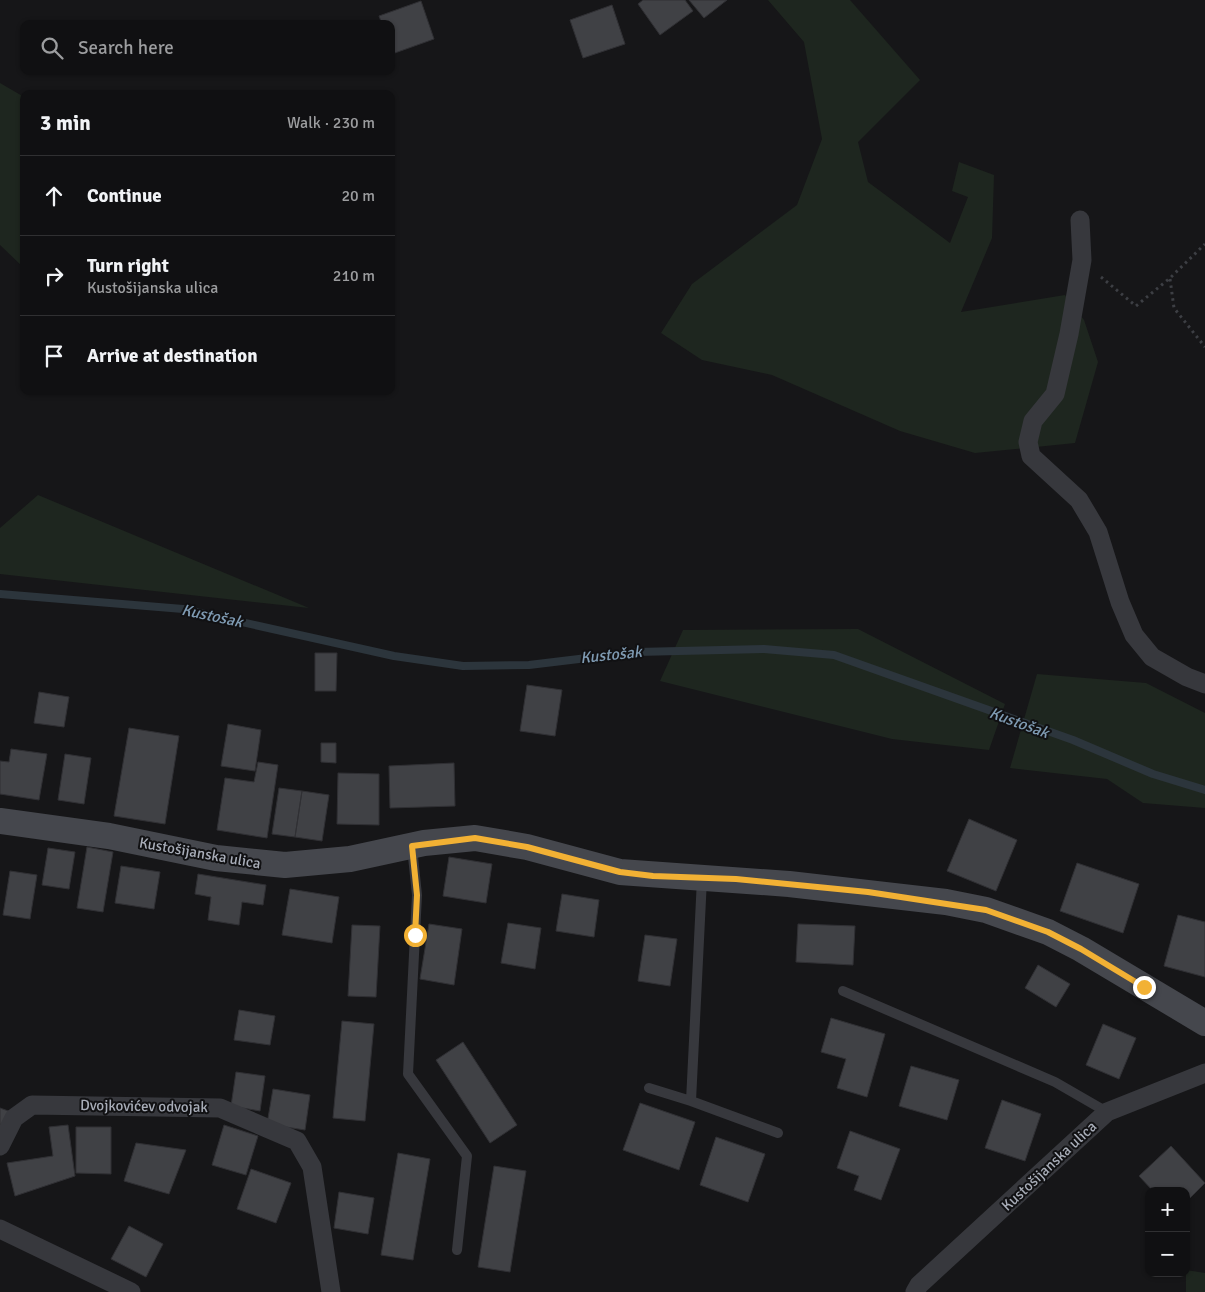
<!DOCTYPE html>
<html lang="en">
<head>
<meta charset="utf-8">
<style>
  body { margin:0; font-family:Signika,sans-serif; background:#19191b; color:#f1f3f6 }
  .controls { position:absolute; right:15px; bottom:15px; display:grid; overflow:hidden; border-radius:10px; box-shadow:0 1px 4px #0004 }
  .controls button { width:45px; height:45px; display:grid; place-items:center; padding:0; border:0; border-bottom:1px solid #303032; background:#101012; color:#f1f3f6; font:25px sans-serif }
  .stop { position:absolute; width:15px; height:15px; margin:-11px; border:4px solid #f2b134; border-radius:50%; background:#fff }
  .stop.end { background:#f2b134; border-color:#fff; box-shadow:0 1px 5px #0008 }
  .list { margin:0; padding:0; list-style:none }
  h2 { display:flex; justify-content:space-between; align-items:center; height:65px; margin:0; padding:0 20px; font-size:21px }
  h2 small { font-size:16px; font-weight:400; color:#9c9d9f }
  .list li { display:grid; grid-template-columns:32px 1fr auto; gap:15px; align-items:center; box-sizing:border-box; height:80px; padding:0 20px; border-top:1px solid #303032 }
  .list b { display:block; font-size:19px; white-space:nowrap }
  .list p { margin:0; font-size:16px; white-space:nowrap; color:#9c9d9f }
  .list em { font-size:16px; font-style:normal; color:#9c9d9f }
  .icon { flex:none; width:28px; height:28px; fill:none; stroke:currentColor; stroke-width:2; stroke-linecap:round; stroke-linejoin:round }
  .map { position:relative; flex:none; width:1205px; height:1292px; overflow:hidden }
  .search { position:absolute; background:#101012; box-shadow:0 1px 4px #0004; left:20px; top:20px; width:375px; height:55px; display:flex; align-items:center; gap:12px; box-sizing:border-box; padding:0 18px; border-radius:10px; color:#9c9d9f; font-size:19px }
  .panel { position:absolute; background:#101012; box-shadow:0 1px 4px #0004; left:20px; top:90px; width:375px; height:305px; border-radius:10px }
  .map>svg:first-child { display:block }
</style>
</head>
<body>
<div class="map">
<svg width="1205" height="1292" viewBox="0 0 1205 1292">
  <rect width="100%" height="100%" fill="#161618"/>
  <!-- green -->
  <path fill="#1e261f" d="M768 0H850L920 80 858 142 868 182 950 243 968 197 952 191 959 162 994 175 992 238 961 312 1065 295 1084 320 1098 362 1075 443 975 453 900 431 772 375 702 360 661 333 692 284 797 205 822 139 804 42Z
    M0 83 24 97V268L0 245Z
    M38 495 309 608 0 574V528Z
    M858 629 1005 704 989 750 892 739 660 681 683 630Z
    M1037 674 1146 683 1205 713V808L1143 803 1107 779 1010 768Z
    M1186 1270 1205 1273V1292H1186Z"/>
  <g fill="none" stroke-linecap="round" stroke-linejoin="round">
    <!-- stream -->
    <path stroke="#2c353c" stroke-width="8" d="M0 594 183 609 394 656 463 666 529 665 637 652 764 649 834 655 1073 740 1153 774 1205 790"/>
  </g>
  <!-- building -->
  <path fill="#404145" stroke="#303034" d="M643 0H685L693 11 660 35 638 4Z
    M689 0H727L704 18Z
    M421 1 434 39 392 54 391 24H382L379 16Z
    M612 5 625 44 583 58 570 20Z
    M315 653H337L336 691H315Z
    M527 685 562 690 555 736 520 731Z
    M39 692 69 697 64 727 34 723Z
    M228 724 261 730 255 771 221 766Z
    M129 728 179 736 165 824 114 816Z
    M321 743H336V763L321 762Z
    M11 749 47 754 39 800 0 794V761L9 762Z
    M65 754 91 758 84 804 58 800Z
    M258 762 278 765 267 838 217 830 225 778 254 782Z
    M454 763 455 806 390 808 389 766Z
    M338 773 379 774V825L337 824Z
    M279 788 302 791 295 837 272 834Z
    M302 791 329 795 322 841 295 837Z
    M969 819 1017 840 996 891 947 871Z
    M87 847 113 852 103 912 77 908Z
    M48 848 75 852 69 889 42 885Z
    M449 857 492 864 486 903 443 896Z
    M1077 863 1139 884 1123 933 1060 911Z
    M121 866 160 872 154 909 115 903Z
    M10 871 37 875 30 919 3 915Z
    M198 874 266 885 263 905 242 902 239 925 208 920 211 897 195 894Z
    M290 889 339 897 332 943 282 935Z
    M562 894 599 900 594 937 556 931Z
    M1178 915 1205 922V977L1164 966Z
    M508 923 541 928 535 969 501 963Z
    M429 924 462 929 454 985 420 979Z
    M798 924 855 926 853 965 796 962Z
    M352 925 380 926 376 997 348 996Z
    M645 935 677 939 670 986 638 981Z
    M1038 965 1070 984 1056 1007 1025 988Z
    M239 1010 275 1016 270 1045 234 1040Z
    M831 1018 885 1034 867 1097 837 1088 846 1059 821 1052Z
    M342 1021 374 1024 365 1121 333 1118Z
    M1103 1024 1136 1038 1119 1079 1086 1065Z
    M463 1042 517 1125 490 1143 436 1060Z
    M911 1066 959 1080 947 1120 899 1106Z
    M236 1072 265 1076 260 1111 231 1106Z
    M273 1089 310 1095 305 1130 267 1124Z
    M1002 1100 1041 1114 1025 1161 985 1148Z
    M640 1103 695 1122 679 1170 623 1150Z
    M0 1108 11 1112 5 1126 0 1124Z
    M68 1125 75 1176 15 1196 7 1163 53 1156 49 1127Z
    M224 1125 258 1136 246 1175 212 1165Z
    M76 1127H111V1174L76 1173Z
    M850 1131 900 1149 881 1200 854 1190 859 1176 837 1168Z
    M716 1137 765 1154 748 1202 700 1185Z
    M136 1143 186 1150 169 1194 124 1181Z
    M1171 1146 1205 1183 1186 1202V1191H1153L1139 1176Z
    M398 1153 430 1159 413 1260 381 1255Z
    M494 1166 526 1171 510 1272 478 1267Z
    M251 1169 291 1183 276 1223 237 1209Z
    M339 1192 374 1198 368 1234 334 1228Z
    M129 1226 163 1244 146 1277 111 1259Z"/>
  <g fill="none" stroke-linecap="round" stroke-linejoin="round">
    <!-- path -->
    <path stroke="#3d3f44" stroke-width="3" stroke-dasharray="2.5 4" stroke-linecap="butt" d="M1101 277 1136 306 1170 278 1205 244
      M1170 279 1174 308 1205 347"/>
    <!-- lane -->
    <path stroke="#37383d" stroke-width="10" d="M412 847 417 895 408 1074 467 1156 457 1250
      M702 879 691 1101 778 1133
      M843 991 1055 1082 1107 1112
      M649 1088 691 1101"/>
    <!-- street -->
    <path stroke="#37383d" stroke-width="19" d="M1080 220 1082 260 1069 334 1055 394 1033 421 1028 442 1031 456 1079 500 1098 532 1120 602 1134 635 1152 657 1187 677 1205 684
      M0 1146 14 1118 32 1105 220 1108 297 1141 312 1167 331 1292
      M0 1229 131 1292
      M915 1292 919 1285 1107 1112 1205 1073"/>
    <!-- secondary -->
    <path stroke="#45474d" stroke-width="26" d="M0 821 109 836 216 858 285 865 350 859 424 843 475 838 527 847 620 872 789 884 946 902 986 910 1048 932 1081 949 1205 1023"/>
  </g>
  <g fill="none" stroke-linecap="round" stroke-linejoin="round">
    <!-- route -->
    <path stroke="#f2b134" stroke-width="6" d="M415 935 417 895 412 846 475 838 527 847 620 872 653 876 736 879 868 892 986 910 1048 932 1081 949 1144 987"/>
  </g>
  <g text-anchor="middle" dominant-baseline="central" stroke-width="4" stroke-linejoin="round" paint-order="stroke">
    <!-- street labels -->
    <g font-size="15" fill="#a8adb8" stroke="#111113">
      <text transform="translate(200 853) rotate(10)">Kustošijanska ulica</text>
      <text transform="translate(144 1106) rotate(1)">Dvojkovićev odvojak</text>
      <text transform="translate(1049 1166) rotate(-43)">Kustošijanska ulica</text>
    </g>
    <!-- water labels -->
    <g font-size="16" font-style="italic" fill="#7f9bb3" stroke="#111113">
      <text transform="translate(212 616) rotate(12)">Kustošak</text>
      <text transform="translate(611 655) rotate(-6)">Kustošak</text>
      <text transform="translate(1019 723) rotate(20)">Kustošak</text>
    </g>
  </g>
</svg>
<div class="controls">
<button>+</button>
<button>−</button>
</div>
<div class="stop" style="left:415px;top:935px"></div>
<div class="stop end" style="left:1144px;top:987px"></div>
<div class="search"><svg class="icon" aria-label="search" viewBox="0 0 24 24"><circle cx="10" cy="10" r="6"/><path d="M15 15l6 6"/></svg>Search here</div>
<section class="panel">
<h2>3 min<small>Walk · 230 m</small></h2>
<ul class="list">
<li><svg class="icon" aria-label="ahead" viewBox="0 0 24 24"><path d="M12 20V5M6 11l6-6 6 6"/></svg><div><b>Continue</b></div><em>20 m</em></li>
<li><svg class="icon" aria-label="right" viewBox="0 0 24 24"><path d="M7 20v-9h11M14 6l5 5-5 5"/></svg><div><b>Turn right</b><p>Kustošijanska ulica</p></div><em>210 m</em></li>
<li><svg class="icon" aria-label="arrive" viewBox="0 0 24 24"><path d="M6 21V4h12l-3 4 3 4H6"/></svg><div><b>Arrive at destination</b></div></li>
</ul>
</section>
</div>
</body>
</html>
